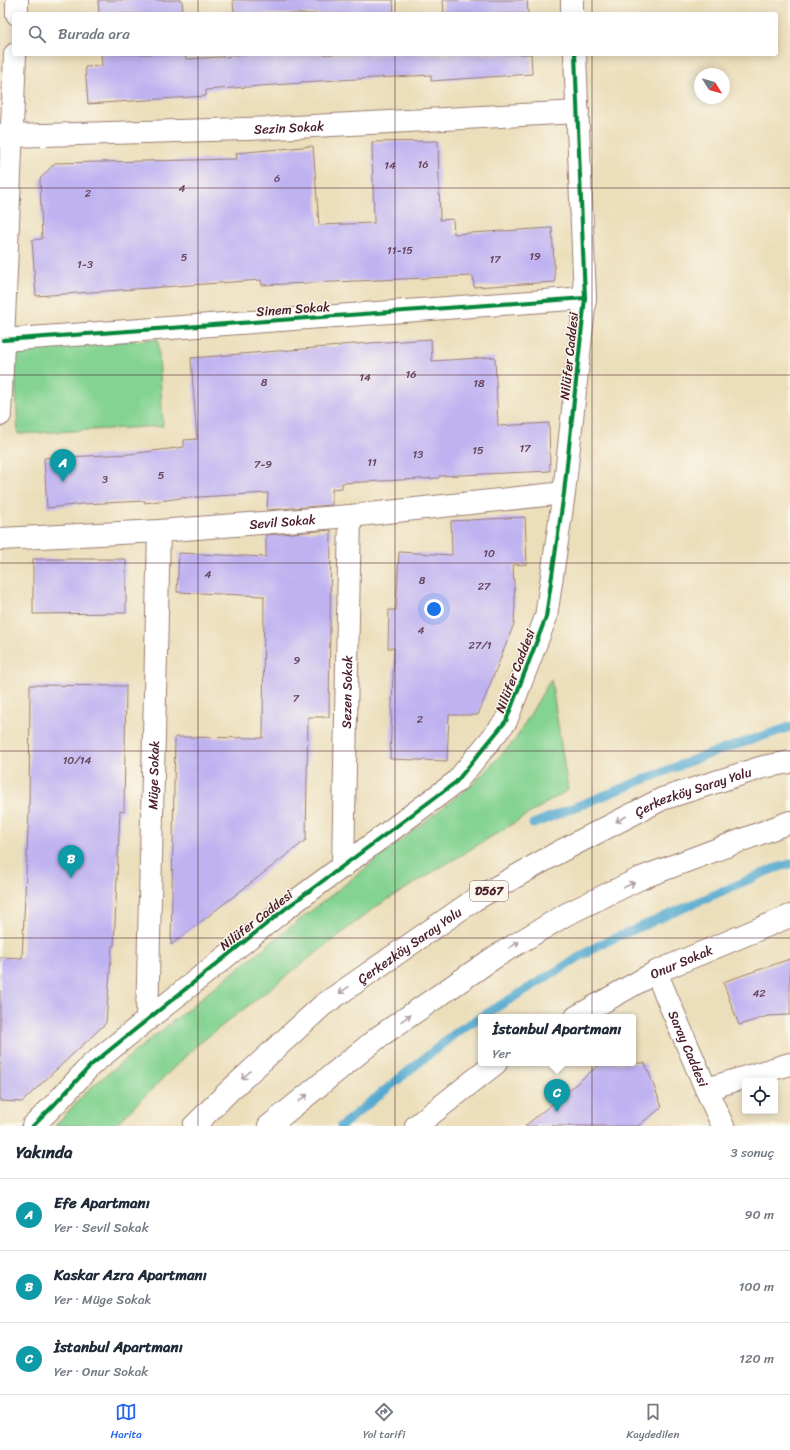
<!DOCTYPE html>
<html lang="tr">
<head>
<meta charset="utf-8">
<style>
  body { margin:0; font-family:Sriracha,sans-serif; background:#f6f6f7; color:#1f2937 }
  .controls { position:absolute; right:12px; bottom:12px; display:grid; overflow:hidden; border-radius:4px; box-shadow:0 2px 10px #0003 }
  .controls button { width:36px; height:36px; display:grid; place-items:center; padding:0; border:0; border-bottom:1px solid #e0e1e3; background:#fff; color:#1f2937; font:20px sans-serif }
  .compass { position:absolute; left:694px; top:68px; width:36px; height:36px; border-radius:50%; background:#fff; box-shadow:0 2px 10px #0003; rotate:127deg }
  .you { position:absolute; left:434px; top:609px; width:14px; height:14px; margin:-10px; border:3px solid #fff; border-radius:50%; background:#1a73e8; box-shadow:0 0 0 6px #1a73e833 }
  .badge { display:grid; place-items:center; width:26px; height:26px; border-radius:50%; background:#2563eb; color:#fff; font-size:13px; font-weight:700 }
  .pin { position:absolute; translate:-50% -33px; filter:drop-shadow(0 1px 2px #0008) }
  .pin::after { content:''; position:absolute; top:21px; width:14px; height:12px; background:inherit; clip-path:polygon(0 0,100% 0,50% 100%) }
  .popup { position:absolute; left:478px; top:1014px; width:158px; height:52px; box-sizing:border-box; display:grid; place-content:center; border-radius:4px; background:#fff; filter:drop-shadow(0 1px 3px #0005); font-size:13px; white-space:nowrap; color:#747a83 }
  .popup b { font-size:15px; color:#1f2937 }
  .popup::after { content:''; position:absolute; left:50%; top:100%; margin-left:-8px; border:8px solid transparent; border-top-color:#fff }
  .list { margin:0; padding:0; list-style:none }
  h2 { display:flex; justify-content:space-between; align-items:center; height:52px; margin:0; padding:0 16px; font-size:17px }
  h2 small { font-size:13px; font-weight:400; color:#747a83 }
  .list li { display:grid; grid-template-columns:26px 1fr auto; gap:12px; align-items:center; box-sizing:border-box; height:72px; padding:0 16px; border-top:1px solid #e0e1e3 }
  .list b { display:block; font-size:15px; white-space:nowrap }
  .list p { margin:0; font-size:13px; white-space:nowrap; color:#747a83 }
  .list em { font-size:13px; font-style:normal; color:#747a83 }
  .icon { flex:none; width:22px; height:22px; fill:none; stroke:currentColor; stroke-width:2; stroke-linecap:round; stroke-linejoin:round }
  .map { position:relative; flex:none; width:790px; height:1126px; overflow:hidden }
  .search { position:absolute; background:#fff; box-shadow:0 2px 10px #0003; left:12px; right:12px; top:12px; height:44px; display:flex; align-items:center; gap:10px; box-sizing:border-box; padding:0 14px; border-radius:4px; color:#747a83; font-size:15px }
  .sheet { height:268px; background:#fff }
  nav { display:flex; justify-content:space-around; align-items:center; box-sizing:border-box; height:56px; border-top:1px solid #e0e1e3; background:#fff; font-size:11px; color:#747a83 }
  nav a { display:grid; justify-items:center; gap:2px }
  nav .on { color:#2563eb }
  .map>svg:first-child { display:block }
</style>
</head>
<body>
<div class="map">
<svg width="790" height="1126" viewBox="0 0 790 1126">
  <rect width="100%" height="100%" fill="#fbf7ec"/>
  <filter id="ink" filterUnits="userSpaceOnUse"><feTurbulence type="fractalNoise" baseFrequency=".025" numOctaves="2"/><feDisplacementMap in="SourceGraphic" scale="8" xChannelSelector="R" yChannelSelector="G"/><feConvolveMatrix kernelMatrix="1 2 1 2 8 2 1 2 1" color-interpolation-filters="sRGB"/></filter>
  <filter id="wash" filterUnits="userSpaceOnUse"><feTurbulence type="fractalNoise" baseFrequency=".012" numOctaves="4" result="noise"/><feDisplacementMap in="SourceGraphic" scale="16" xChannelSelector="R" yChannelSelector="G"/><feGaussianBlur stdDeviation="0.9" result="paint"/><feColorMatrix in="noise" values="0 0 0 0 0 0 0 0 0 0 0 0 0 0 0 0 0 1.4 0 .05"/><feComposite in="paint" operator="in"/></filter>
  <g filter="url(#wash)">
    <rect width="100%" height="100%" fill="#ebdeba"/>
    <!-- green -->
    <path fill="#84d392" stroke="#67795e" d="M158 339 163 426 18 434 14 348Z
      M551 679 568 790 374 908 196 1046 114 1126H55L88 1090 226 978 474 783 515 740Z"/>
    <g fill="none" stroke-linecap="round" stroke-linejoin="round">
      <!-- stream -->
      <path stroke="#52a9cf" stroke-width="9" d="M533 824 703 756 790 727
        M481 1017 599 945 773 869 790 864
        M341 1126 458 1031 481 1017"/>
    </g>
    <g id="blocks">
      <!-- building -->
      <path fill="#bfb2f1" d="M98 0H182L183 14H99Z
        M233 0H393L394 14H234Z
        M443 0H527L528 14H444Z
        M101 54H185L186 59 237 56V54H531L532 74 431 81V75L301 82V83L206 90V96L88 104 85 67 102 66Z
        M438 141 440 220 453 219 454 234 552 228 555 282 474 287 473 276 262 285 261 280 36 296 32 240 42 239 40 179 55 163 237 159 236 153 313 146 319 225 374 223 372 142Z
        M431 339 432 361 495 357 498 426 549 423 550 471 439 476V478L342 483V488L332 489V505L267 510 268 493 181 498 145 503V501L82 504 47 508 44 458 130 454 184 447V440L197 439 191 358 340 346V345Z
        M525 517 527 564 513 565 515 604 514 624 478 715H449L447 761 390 759 394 648H388L389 610H396L399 552 452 555 451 521Z
        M331 530 329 717H308L306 840 171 945 175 737 263 738 264 596 177 592 179 553 266 557V535Z
        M33 559H126V613L33 614Z
        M30 685 126 686 124 812 120 811 114 946H112L106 1023 22 1102 0 1101V957L22 958 29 810Z
        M790 959V1015L768 1016 739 1025 723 982Z
        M605 1063H645L662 1107 638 1126H525L598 1066Z"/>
    </g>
  </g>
  <g filter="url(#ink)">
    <use href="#blocks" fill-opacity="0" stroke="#9a7e72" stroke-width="1"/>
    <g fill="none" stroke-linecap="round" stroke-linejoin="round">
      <defs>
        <g id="street">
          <path id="s1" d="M0 135 10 136 276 128 578 112"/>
          <path d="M3 340 585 298"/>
          <path id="s2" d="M0 539 159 531 350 516 564 493"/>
          <path id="s3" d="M343 867 350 516"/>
          <path id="s4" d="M576 1017 656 972 790 916"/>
          <path id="s5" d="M147 1020 159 531"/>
          <path d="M416 1126 496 1063"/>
        </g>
        <g id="secondary">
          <path d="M572 0V14"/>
          <path d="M17 14V0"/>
          <path d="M0 415 15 54"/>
          <path id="s6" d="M656 972 706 1089 790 1064"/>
          <path d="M706 1089 723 1126"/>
          <path d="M33 1126 54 1105 91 1065 285 909 456 782 506 721 546 617 564 493 585 298 575 54"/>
        </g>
        <g id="highway">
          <path id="s7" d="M194 1126 228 1092 323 1005 474 900 559 852 662 799 763 767 790 762"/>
          <path d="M269 1126 380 1036 495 957 565 915 641 878 790 822"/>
        </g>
      </defs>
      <!-- street casing -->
      <use href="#street" stroke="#9a7e72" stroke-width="24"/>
      <!-- secondary casing -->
      <use href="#secondary" stroke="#9a7e72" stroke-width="24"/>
      <!-- highway casing -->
      <use href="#highway" stroke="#9a7e72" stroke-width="24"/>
      <!-- street -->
      <use href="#street" stroke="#fff" stroke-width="22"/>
      <!-- secondary -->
      <use href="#secondary" stroke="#fff" stroke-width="22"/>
      <!-- highway -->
      <use href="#highway" stroke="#fff" stroke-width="22"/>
      <defs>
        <path id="cycleway" d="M3 340 585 298
          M33 1126 54 1105 91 1065 285 909 456 782 506 721 546 617 564 493 585 298 575 54"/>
      </defs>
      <!-- cycleway casing -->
      <use href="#cycleway" stroke="#fbf7ec" stroke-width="6"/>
      <!-- cycleway -->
      <use href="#cycleway" stroke="#00873e" stroke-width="4"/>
    </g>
    <!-- one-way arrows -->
    <defs><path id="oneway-shaft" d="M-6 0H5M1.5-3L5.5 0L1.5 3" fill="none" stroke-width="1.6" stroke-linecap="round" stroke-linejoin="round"/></defs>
    <g stroke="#ae9aa0">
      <use href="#oneway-shaft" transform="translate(621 819) rotate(153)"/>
      <use href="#oneway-shaft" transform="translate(629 885) rotate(-26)"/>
      <use href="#oneway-shaft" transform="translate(514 945) rotate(-31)"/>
      <use href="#oneway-shaft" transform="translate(344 990) rotate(145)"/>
      <use href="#oneway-shaft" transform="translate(406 1018) rotate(-35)"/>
      <use href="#oneway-shaft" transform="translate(246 1075) rotate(138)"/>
      <use href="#oneway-shaft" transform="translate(303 1098) rotate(-39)"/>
    </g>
  </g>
  <!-- grid -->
  <path fill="none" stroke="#4a1f2b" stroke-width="1" stroke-opacity="0.55" d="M198 0V14M395 0V14M592 0V14M198 54V1126M395 54V1126M592 54V1126M0 188H790M0 375H790M0 563H790M0 751H790M0 938H790"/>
  <g text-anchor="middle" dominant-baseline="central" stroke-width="3" stroke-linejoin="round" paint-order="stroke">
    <!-- number labels -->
    <g font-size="11" fill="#67445c">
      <text x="423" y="164">16</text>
      <text x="390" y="165">14</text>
      <text x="277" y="178">6</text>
      <text x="182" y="188">4</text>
      <text x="88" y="193">2</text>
      <text x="400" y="250">11-15</text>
      <text x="535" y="256">19</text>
      <text x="184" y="257">5</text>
      <text x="495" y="259">17</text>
      <text x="85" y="264">1-3</text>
      <text x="411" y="374">16</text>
      <text x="365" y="377">14</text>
      <text x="264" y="382">8</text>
      <text x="479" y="383">18</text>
      <text x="525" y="448">17</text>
      <text x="478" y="450">15</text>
      <text x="418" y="454">13</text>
      <text x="372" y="462">11</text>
      <text x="263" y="464">7-9</text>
      <text x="161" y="475">5</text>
      <text x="105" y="479">3</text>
      <text x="489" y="553">10</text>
      <text x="208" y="574">4</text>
      <text x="422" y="580">8</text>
      <text x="484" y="586">27</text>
      <text x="421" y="630">4</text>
      <text x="480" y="645">27/1</text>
      <text x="297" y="660">9</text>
      <text x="296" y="698">7</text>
      <text x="420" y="719">2</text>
      <text x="77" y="760">10/14</text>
      <text x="759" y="993">42</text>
    </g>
    <!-- shield labels -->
    <rect fill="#fbf7ec" stroke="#7f6065" stroke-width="1" x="470" y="881" width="38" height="20" rx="3"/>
    <g font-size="12" font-weight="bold" fill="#4a1f2b">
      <text x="489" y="891">D567</text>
    </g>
    <!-- street labels -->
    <g font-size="13" fill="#4a1f2b" stroke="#fbf7ec">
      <text stroke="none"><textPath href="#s1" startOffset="289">Sezin Sokak</textPath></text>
      <text transform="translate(293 309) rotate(-4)">Sinem Sokak</text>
      <text transform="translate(569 356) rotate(-84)">Nilüfer Caddesi</text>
      <text stroke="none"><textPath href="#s2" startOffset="283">Sevil Sokak</textPath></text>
      <text transform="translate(515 671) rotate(-69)">Nilüfer Caddesi</text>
      <text stroke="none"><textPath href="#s3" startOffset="175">Sezen Sokak</textPath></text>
      <text stroke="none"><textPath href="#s5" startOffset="245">Müge Sokak</textPath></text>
      <text stroke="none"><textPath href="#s7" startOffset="606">Çerkezköy Saray Yolu</textPath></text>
      <text transform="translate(256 920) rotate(-38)">Nilüfer Caddesi</text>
      <text stroke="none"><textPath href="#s7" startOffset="282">Çerkezköy Saray Yolu</textPath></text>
      <text stroke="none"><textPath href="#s4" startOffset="119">Onur Sokak</textPath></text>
      <text stroke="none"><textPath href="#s6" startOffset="83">Saray Caddesi</textPath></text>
    </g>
  </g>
</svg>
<div class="controls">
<button><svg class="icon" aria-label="locate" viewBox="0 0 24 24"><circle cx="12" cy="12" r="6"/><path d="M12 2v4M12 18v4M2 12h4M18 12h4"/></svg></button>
</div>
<svg class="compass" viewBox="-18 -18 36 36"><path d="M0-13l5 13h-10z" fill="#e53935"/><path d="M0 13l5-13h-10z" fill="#747a83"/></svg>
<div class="you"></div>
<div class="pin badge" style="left:63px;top:482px;background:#0f9aa8">A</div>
<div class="pin badge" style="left:71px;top:878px;background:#0f9aa8">B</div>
<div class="pin badge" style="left:557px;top:1112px;background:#0f9aa8">C</div>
<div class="popup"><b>İstanbul Apartmanı</b>Yer</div>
<div class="search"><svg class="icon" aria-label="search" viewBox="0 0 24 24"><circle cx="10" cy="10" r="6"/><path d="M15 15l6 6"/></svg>Burada ara</div>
</div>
<section class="sheet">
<h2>Yakında<small>3 sonuç</small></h2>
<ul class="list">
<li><span class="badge" style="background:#0f9aa8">A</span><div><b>Efe Apartmanı</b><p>Yer · Sevil Sokak</p></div><em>90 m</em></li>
<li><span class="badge" style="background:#0f9aa8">B</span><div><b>Kaskar Azra Apartmanı</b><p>Yer · Müge Sokak</p></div><em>100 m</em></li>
<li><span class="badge" style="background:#0f9aa8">C</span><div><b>İstanbul Apartmanı</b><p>Yer · Onur Sokak</p></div><em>120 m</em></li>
</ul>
</section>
<nav>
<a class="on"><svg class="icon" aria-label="map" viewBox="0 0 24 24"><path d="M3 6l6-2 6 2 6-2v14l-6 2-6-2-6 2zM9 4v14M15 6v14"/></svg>Harita</a>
<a><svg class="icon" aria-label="directions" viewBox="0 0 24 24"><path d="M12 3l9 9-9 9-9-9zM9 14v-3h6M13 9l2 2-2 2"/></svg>Yol tarifi</a>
<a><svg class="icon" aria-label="saved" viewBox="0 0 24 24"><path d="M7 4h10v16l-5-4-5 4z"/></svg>Kaydedilen</a>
</nav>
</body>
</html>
